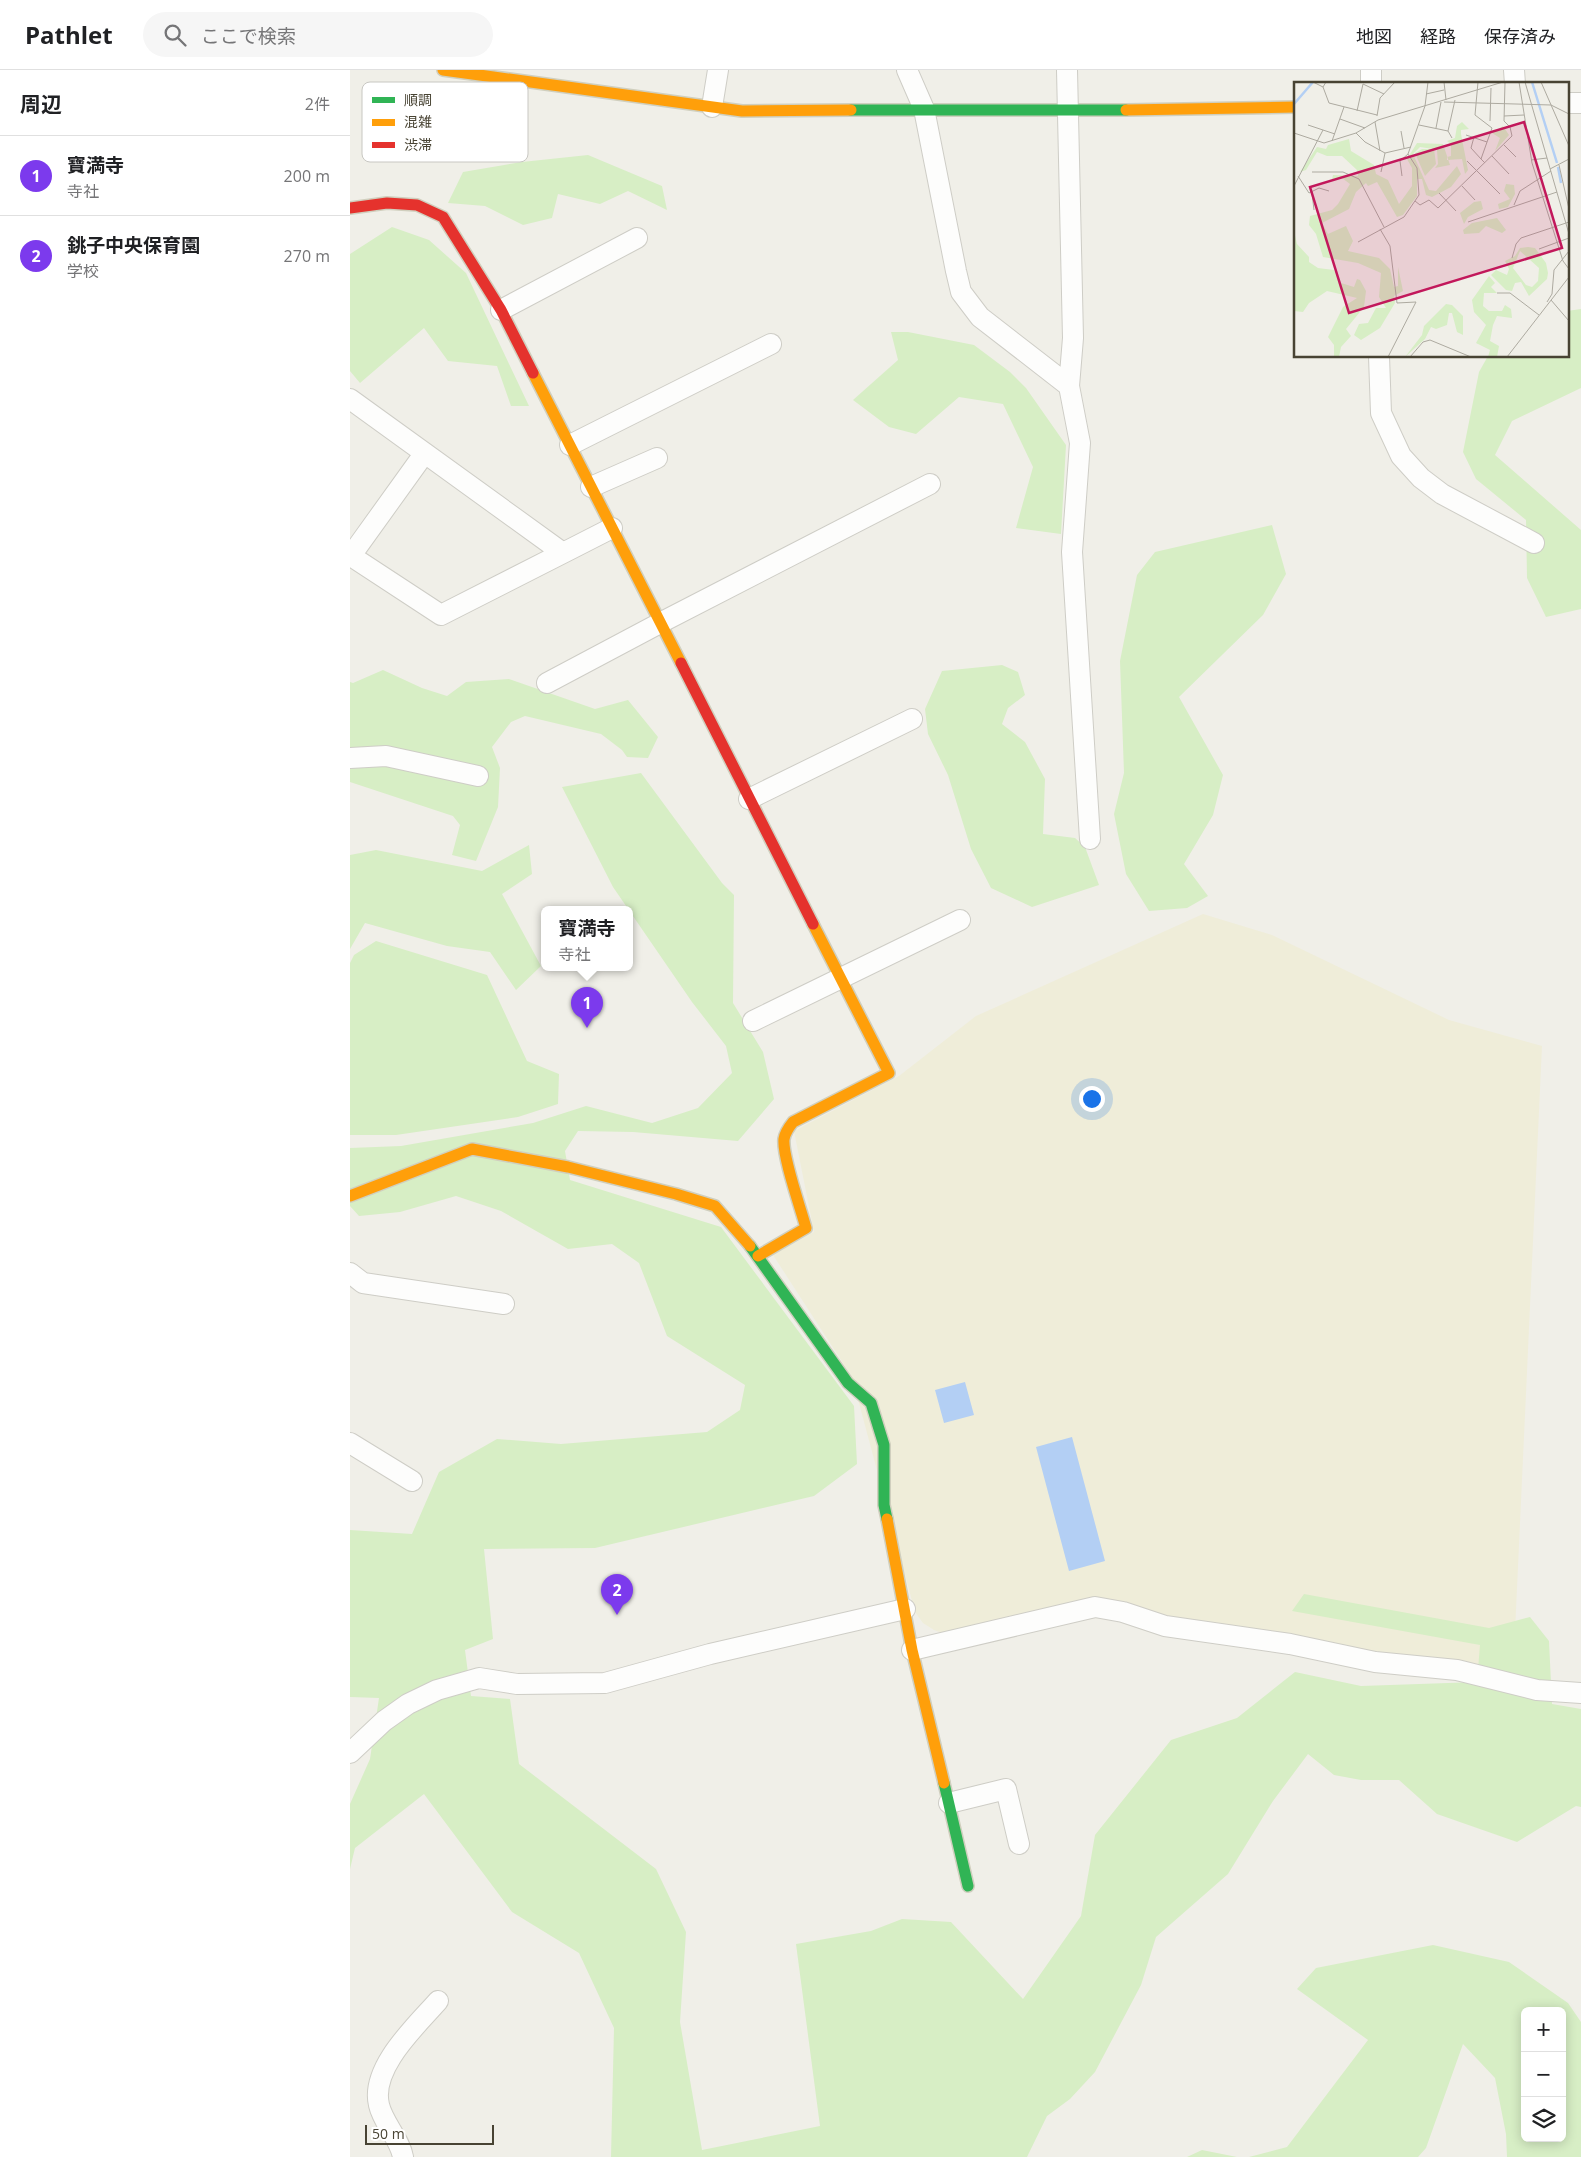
<!DOCTYPE html>
<html lang="ja">
<head>
<meta charset="utf-8">
<style>
  body { margin:0; font-family:"Open Sans","Noto Sans JP",sans-serif; background:#f6f6f6; color:#202124 }
  .controls { position:absolute; right:15px; bottom:15px; display:grid; overflow:hidden; border-radius:8px; box-shadow:0 2px 12px #0003 }
  .controls button { width:45px; height:45px; display:grid; place-items:center; padding:0; border:0; border-bottom:1px solid #e0e0e0; background:#fff; color:#202124; font:25px sans-serif }
  .scale { position:absolute; left:15px; bottom:12px; width:129px; box-sizing:border-box; padding-left:5px; border:2px solid #484333; border-top:0; font-size:14px; line-height:18px; white-space:nowrap; color:#484333; -webkit-text-stroke:4px #fff; paint-order:stroke }
  .you { position:absolute; left:741px; top:1028px; width:18px; height:18px; margin:-12px; border:4px solid #fff; border-radius:50%; background:#1a73e8; box-shadow:0 0 0 8px #1a73e833 }
  .badge { display:grid; place-items:center; width:32px; height:32px; border-radius:50%; background:#7c3aed; color:#fff; font-size:16px; font-weight:700 }
  .pin { position:absolute; translate:-50% -41px; filter:drop-shadow(0 1px 2px #0008) }
  .pin::after { content:''; position:absolute; top:26px; width:18px; height:15px; background:inherit; clip-path:polygon(0 0,100% 0,50% 100%) }
  .popup { position:absolute; left:191px; top:836px; width:92px; height:65px; box-sizing:border-box; display:grid; place-content:center; border-radius:8px; background:#fff; filter:drop-shadow(0 1px 4px #0005); font-size:16px; white-space:nowrap; color:#757577 }
  .popup b { font-size:19px; color:#202124 }
  .popup::after { content:''; position:absolute; left:50%; top:100%; margin-left:-10px; border:10px solid transparent; border-top-color:#fff }
  .list { margin:0; padding:0; list-style:none }
  h2 { display:flex; justify-content:space-between; align-items:center; height:65px; margin:0; padding:0 20px; font-size:21px }
  h2 small { font-size:16px; font-weight:400; color:#757577 }
  .list li { display:grid; grid-template-columns:32px 1fr auto; gap:15px; align-items:center; box-sizing:border-box; height:80px; padding:0 20px; border-top:1px solid #e0e0e0 }
  .list b { display:block; font-size:19px; white-space:nowrap }
  .list p { margin:0; font-size:16px; white-space:nowrap; color:#757577 }
  .list em { font-size:16px; font-style:normal; color:#757577 }
  .icon { flex:none; width:28px; height:28px; fill:none; stroke:currentColor; stroke-width:2; stroke-linecap:round; stroke-linejoin:round }
  .map { position:relative; flex:none; width:1231px; height:2087px; overflow:hidden }
  header { display:flex; align-items:center; gap:30px; box-sizing:border-box; height:70px; padding:0 25px; background:#fff; border-bottom:1px solid #e0e0e0 }
  header strong { font-size:24px }
  nav { display:flex; gap:28px; margin-inline-start:auto; font-size:18px }
  .search { width:350px; height:45px; background:#f6f6f6; display:flex; align-items:center; gap:12px; box-sizing:border-box; padding:0 18px; border-radius:28px; color:#757577; font-size:19px }
  main { display:flex }
  aside { flex:1; background:#fff }
  .map>svg:first-child { display:block }
</style>
</head>
<body>
<header>
<strong>Pathlet</strong>
<div class="search"><svg class="icon" aria-label="search" viewBox="0 0 24 24"><circle cx="10" cy="10" r="6"/><path d="M15 15l6 6"/></svg>ここで検索</div>
<nav><a>地図</a><a>経路</a><a>保存済み</a></nav>
</header>
<main>
<aside>
<h2>周辺<small>2件</small></h2>
<ul class="list">
<li><span class="badge">1</span><div><b>寶満寺</b><p>寺社</p></div><em>200 m</em></li>
<li><span class="badge">2</span><div><b>銚子中央保育園</b><p>学校</p></div><em>270 m</em></li>
</ul>
</aside>
<div class="map">
<svg width="1231" height="2087" viewBox="0 0 1231 2087">
  <rect width="100%" height="100%" fill="#f0efe8"/>
  <!-- education -->
  <path fill="#efedd9" d="M853 844 922 865 1099 950 1192 976 1163 1605 829 1552 775 1533 595 1564 584 1560 573 1553 565 1542 502 1307 423 1185 464 1162 444 1061 549 1006 626 946Z"/>
  <!-- green -->
  <path fill="#d7eec5" fill-rule="evenodd" d="M238 85 312 116 317 140 278 121 250 134 208 124 202 148 173 155 135 136 98 133 113 102 172 92Z
    M42 157 79 170 116 203 179 336H161L147 296 98 291 74 258 10 313 0 301V184Z
    M1231 239V318L1162 351 1145 385 1231 460V539L1196 547 1177 508 1176 450 1126 409 1113 382 1129 302 1138 286H1217V241Z
    M541 262H558L624 275 660 302 676 318 716 375 711 464 666 458 683 397 653 334 609 327 566 364 539 357 503 330 548 290Z
    M922 455 936 504 913 545 829 627 873 705 863 745 834 794 858 826 837 838 799 841 776 804 764 744 774 703 770 591 787 505 805 482Z
    M652 595 668 602 675 625 658 638 652 654 675 672 695 709 693 764 725 768 735 777 749 815 682 837 641 818 621 779 598 705 578 664 575 639 592 601Z
    M33 600 72 618 97 626 116 612 159 609 245 639 278 630 308 667 298 688 277 687 272 680 251 664 175 646 161 652 142 677 150 698 148 737 126 791 102 785 110 755 103 746 0 712V612L3 613Z
    M291 703 372 813 384 825 383 933 413 982 424 1029 388 1071 283 1062 228 1061 215 1081 220 1110 371 1157 504 1336 507 1394 464 1426 245 1478 134 1479 143 1569 115 1580 121 1626 160 1629 169 1694 306 1799 336 1862 330 1952 352 2080 470 2056 446 1874 521 1861 552 1849 601 1852 673 1929 731 1846 745 1765 821 1670 887 1648 945 1602 1011 1616 1127 1612 1130 1575 942 1541 954 1524 1139 1558 1180 1547 1199 1571 1202 1634 1231 1639V1737L1226 1736 1167 1772 1087 1744 1049 1710H1011L984 1705 958 1684 923 1731 878 1804 806 1867 791 1915 745 2002 720 2029 697 2046 677 2087H261L264 1958 229 1883 162 1842 74 1724 5 1778 0 1799V1734L20 1689 29 1628 0 1627V1460L62 1464 89 1402 147 1369 211 1374 357 1362 390 1340 395 1315 317 1266 289 1193 262 1174 218 1179 151 1141 106 1126 50 1142 9 1146 0 1136V1078L51 1076 183 1053 236 1036 302 1053 348 1038 382 1003 376 976 342 932 263 817 212 717Z
    M179 775 182 804 152 824 191 896 166 920 140 882 97 876 15 853 0 879V785L26 780 132 801Z
    M26 871 137 905 177 991 209 1004 208 1034 168 1047 46 1065H0V893L4 885Z
    M1083 1875 1159 1892 1218 1933 1231 1952V2087H1157L1156 2064 1145 2008 1113 1974 1076 2078 1068 2087H899L937 2077 1018 1970 947 1919 966 1898ZM1175 1941H1212V2068H1175Z
    M852 2080 887 2087H837Z"/>
  <!-- water -->
  <path fill="#b3cff4" d="M615 1312 624 1345 594 1353 585 1320Z
    M722 1367 755 1491 719 1501 686 1377Z"/>
  <g fill="none" stroke-linecap="round" stroke-linejoin="round">
    <defs>
      <path id="street" d="M557 0 574 39 606 201 611 222 630 247 719 316
        M717 0 723 268 719 316 730 373 722 482 740 769
        M1164 0 1165 14
        M1021 14V0
        M1217 33H1231
        M362 37 368 0
        M151 240 287 168
        M1029 286 1031 343 1051 386 1071 408 1092 424 1184 473
        M0 329 213 483 262 458
        M220 375 421 274
        M241 417 307 388
        M1 486 91 545 213 483
        M0 487 74 384
        M197 613 310 553 580 414
        M0 688 36 686 128 706
        M399 729 562 649
        M403 951 610 850
        M0 1203 13 1213 154 1234
        M0 1373 62 1411
        M562 1580 745 1537 773 1542 815 1556 940 1574 1025 1592 1107 1600 1187 1620 1231 1623
        M0 1683 34 1651 58 1634 87 1620 129 1608 167 1614 255 1613 360 1584 555 1539
        M599 1733 656 1719 669 1774
        M53 2087C50 2069 33 2053 29 2035 20 1998 66 1956 88 1931"/>
      <path id="fast" d="M501 40H776
        M400 1176 498 1313 521 1333 534 1375V1435L537 1449
        M594 1713 618 1816"/>
      <path id="slow" d="M93 0 392 41 501 40
        M776 40 945 37
        M183 303 331 593
        M0 1126 122 1079 218 1097 326 1124 365 1136 400 1176
        M408 1186 456 1158C451 1139 432 1086 434 1069 435 1063 439 1057 443 1052L539 1003 463 854
        M537 1449 562 1580 594 1713"/>
      <path id="jam" d="M0 138 37 133 67 135 93 147 151 240 183 303
        M331 593 463 854"/>
    </defs>
    <!-- street casing -->
    <use href="#street" stroke="#cecdc6" stroke-width="22"/>
    <!-- fast casing -->
    <use href="#fast" stroke="#d0cfbe" stroke-width="14"/>
    <!-- slow casing -->
    <use href="#slow" stroke="#d0cfbe" stroke-width="14"/>
    <!-- jam casing -->
    <use href="#jam" stroke="#d0cfbe" stroke-width="14"/>
    <!-- street -->
    <use href="#street" stroke="#fdfdfc" stroke-width="20"/>
    <!-- fast -->
    <use href="#fast" stroke="#30b455" stroke-width="11"/>
    <!-- slow -->
    <use href="#slow" stroke="#ff9f0a" stroke-width="11"/>
    <!-- jam -->
    <use href="#jam" stroke="#e5322d" stroke-width="11"/>
  </g>
  <!-- overview -->
  <g transform="translate(944 12)">
    <rect width="275" height="275" fill="#f0efe8"/>
    <path d="M168 40 175 47 167 48V52L174 88 171 92 168 77 153 78V75L157 74V62L153 59 161 56 163 44ZM209 44 215 53 201 69 206 56 198 51ZM55 57 57 69 80 83 82 92 94 98 105 122 118 104V86L113 77 123 61 149 62 156 83 141 86 144 82 143 68 140 67 142 82 131 94 121 71 128 67H139L126 65 119 72 135 108 142 109 163 84 167 92 157 105 138 115 132 113 128 97H123V114L109 133 103 135 83 100 74 104 72 101 62 110 55 127 28 141 34 152 52 144 59 159 54 169 85 176 96 187 100 205 104 204V185L109 209 100 214 101 221 86 246 67 258 60 253 65 242 74 241 82 226H92L85 215 87 191 64 181 29 175 22 152 15 143 16 134 38 128 44 122 56 102 48 96 38 97 39 93 64 94 63 88 48 74H33L23 70 12 88 6 90 23 65 32 67 34 63ZM212 102 220 103 221 112 214 125 205 127 204 122 216 117 210 109ZM187 119 189 127 174 135 170 142 166 131 180 120ZM203 136 212 148 208 151 192 144 185 151 170 152 169 148 178 141ZM0 149 3 162 15 175V180L24 186 40 188 47 201 60 205 63 197 66 198 72 209 70 225 52 247 57 254 47 265 45 275H40V263L34 255 49 225 63 216 33 209 15 221 9 230 0 229ZM234 165 241 166 252 181 254 191 253 197 235 214 227 200 221 201 218 209 212 208 197 193 202 188 213 193 215 187 211 179 221 174 226 166ZM226 169 245 186 244 199 238 205 232 203 219 186ZM195 194 201 201 197 205 203 211H190L189 224 195 229H208L211 223 217 227 218 236 203 234 199 243 196 259 205 264 203 275H194L196 268 182 261 192 243 180 230 178 218ZM152 222 158 223 169 234V253L163 250 158 231H155L153 243 142 247 137 245 131 257 111 275 128 253 130 244Z" fill="#d7eec5" fill-rule="evenodd"/>
    <path fill="none" stroke="#b3cff4" stroke-width="2.5" d="M238 0 263 81M0 22 19 0M264 85 267 101"/>
    <path fill="none" stroke="#adaaa0" stroke-width="1" d="M19 0 29 5 32 0M150 0 152 18M184 0 181 33 198 46 187 77 191 81M225 0 238 81 269 179 275 187M231 0 275 152M247 0 275 64M29 5 35 21 83 33M132 12 150 8M150 20 257 23 275 32M63 29 69 2 90 12M83 34 86 16 101 0M210 34 230 33M46 37 71 46M196 39 197 6M81 40 86 69M14 43 41 52M125 43 154 49M142 46 147 20M107 49 110 66M0 51 30 61 62 51 84 38 209 0M62 51 71 60 91 71 117 65M172 53 193 60M180 55 177 66 187 77M158 56 154 49 161 18M38 59 50 25M210 63 222 75M198 74 215 92M237 78 253 76M173 79 206 112M265 83 275 127M256 87 275 77M18 90H49L65 97 90 145M87 90 91 71M4 94 15 111 25 106 35 109M108 94 106 79 114 72M0 104 29 48M168 104 181 118M18 111 20 128M145 111 162 129M121 119 126 123 135 118 144 126 218 54 216 45 210 39 211 0M220 123 226 109 257 89M174 140 263 110M86 147 96 164 103 221 122 220M64 160 110 135 125 113 123 86 114 72 131 24 134 0M245 167 275 156M218 176 222 162 227 156 275 140M203 211H216L245 233M257 218 275 239M253 220 258 212 260 188 275 169M94 275 122 220M116 275 129 260 136 258 177 275M213 275 275 195"/>
    <path fill="#c2185b" fill-opacity="0.15" stroke="#c2185b" stroke-width="2.5" d="M230 40 268 166 55 231 16 105Z"/>
    <rect width="275" height="275" fill="none" stroke="#484333" stroke-width="2.5"/>
  </g>
  <!-- legend -->
  <rect x="12" y="12" width="166" height="80" rx="8" fill="#fff" stroke="#c8c7c2" stroke-width="1"/>
  <rect x="22" y="27" width="23" height="6" fill="#30b455"/>
  <rect x="22" y="49" width="23" height="7" fill="#ff9f0a"/>
  <rect x="22" y="72" width="23" height="6" fill="#e5322d"/>
  <g font-size="14" fill="#484333">
    <text x="54" y="35">順調</text>
    <text x="54" y="57">混雑</text>
    <text x="54" y="80">渋滞</text>
  </g>
</svg>
<div class="controls">
<button>+</button>
<button>−</button>
<button><svg class="icon" aria-label="layers" viewBox="0 0 24 24"><path d="M12 4l9 5-9 5-9-5zM3 14l9 5 9-5"/></svg></button>
</div>
<div class="scale">50 m</div>
<div class="you"></div>
<div class="pin badge" style="left:237px;top:958px">1</div>
<div class="popup"><b>寶満寺</b>寺社</div>
<div class="pin badge" style="left:267px;top:1545px">2</div>
</div>
</main>
</body>
</html>
